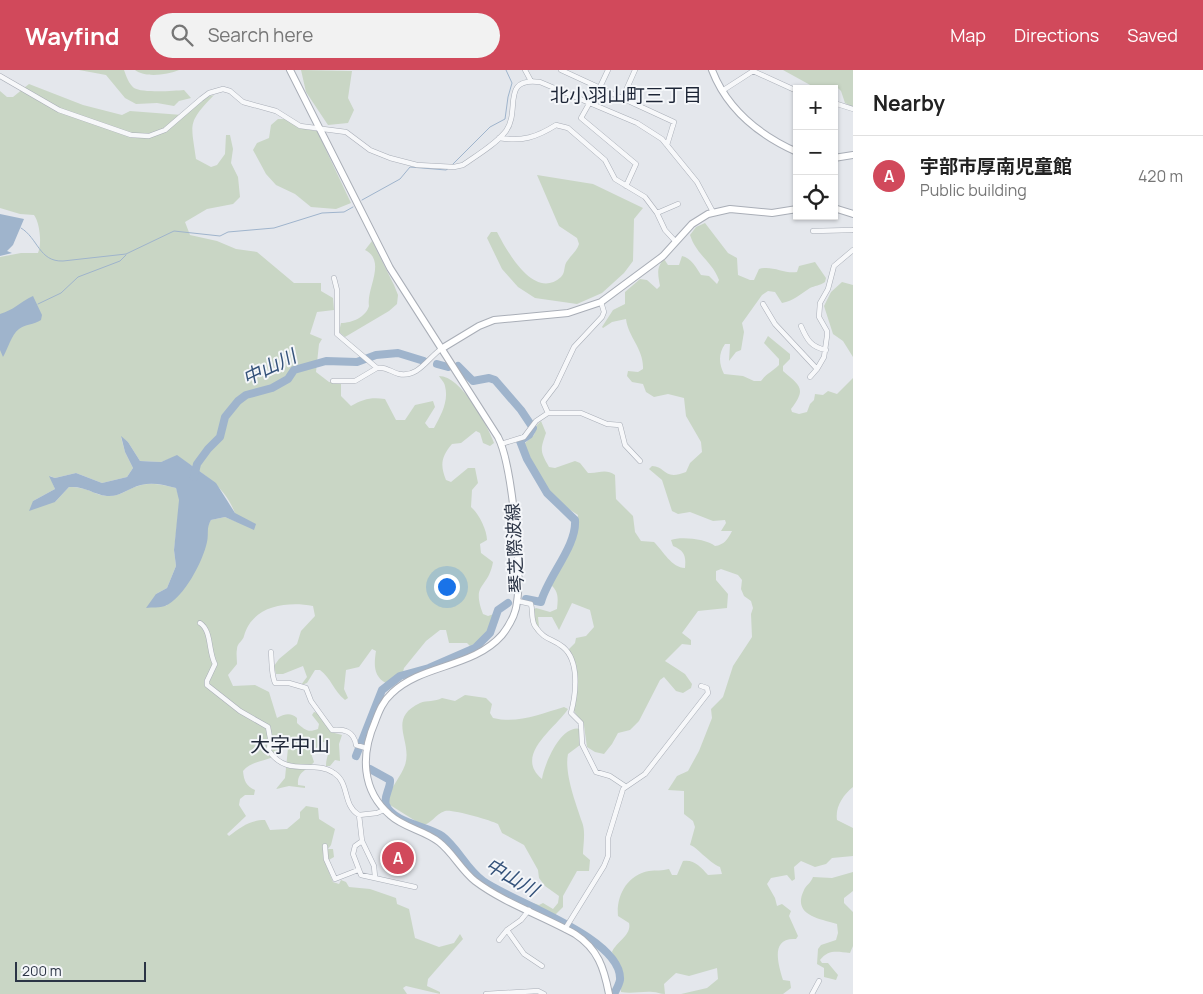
<!DOCTYPE html>
<html lang="en">
<head>
<meta charset="utf-8">
<style>
  body { margin:0; font-family:Manrope,"Noto Sans JP",sans-serif; background:#f2f2f2; color:#222 }
  .controls { position:absolute; right:15px; top:15px; display:grid; overflow:hidden; border-radius:0px; box-shadow:0 1px 4px #0004 }
  .controls button { width:45px; height:45px; display:grid; place-items:center; padding:0; border:0; border-bottom:1px solid #e0e0e0; background:#fff; color:#222; font:25px sans-serif }
  .scale { position:absolute; left:15px; bottom:12px; width:131px; box-sizing:border-box; padding-left:5px; border:2px solid #2b3445; border-top:0; font-size:14px; line-height:18px; white-space:nowrap; color:#2b3445; -webkit-text-stroke:4px #f4f6f9; paint-order:stroke }
  .you { position:absolute; left:446px; top:516px; width:18px; height:18px; margin:-12px; border:4px solid #fff; border-radius:50%; background:#1a73e8; box-shadow:0 0 0 8px #1a73e833 }
  .badge { display:grid; place-items:center; width:32px; height:32px; border-radius:50%; background:#d1495b; color:#fff; font-size:16px; font-weight:700 }
  .pin { position:absolute; translate:-50% -50%; border:2px solid #fff; box-shadow:0 1px 5px #0006 }
  .list { margin:0; padding:0; list-style:none }
  h2 { display:flex; justify-content:space-between; align-items:center; height:65px; margin:0; padding:0 20px; font-size:21px }
  h2 small { font-size:16px; font-weight:400; color:#767676 }
  .list li { display:grid; grid-template-columns:32px 1fr auto; gap:15px; align-items:center; box-sizing:border-box; height:80px; padding:0 20px; border-top:1px solid #e0e0e0 }
  .list b { display:block; font-size:19px; white-space:nowrap }
  .list p { margin:0; font-size:16px; white-space:nowrap; color:#767676 }
  .list em { font-size:16px; font-style:normal; color:#767676 }
  .icon { flex:none; width:28px; height:28px; fill:none; stroke:currentColor; stroke-width:2; stroke-linecap:round; stroke-linejoin:round }
  .map { position:relative; flex:none; width:853px; height:924px; overflow:hidden }
  header { display:flex; align-items:center; gap:30px; box-sizing:border-box; height:70px; padding:0 25px; background:#d1495b; color:#fff }
  header strong { font-size:24px }
  nav { display:flex; gap:28px; margin-inline-start:auto; font-size:18px }
  .search { width:350px; height:45px; background:#f2f2f2; display:flex; align-items:center; gap:12px; box-sizing:border-box; padding:0 18px; border-radius:28px; color:#767676; font-size:19px }
  main { display:flex }
  aside { flex:1; background:#fff }
  .map>svg:first-child { display:block }
</style>
</head>
<body>
<header>
<strong>Wayfind</strong>
<div class="search"><svg class="icon" aria-label="search" viewBox="0 0 24 24"><circle cx="10" cy="10" r="6"/><path d="M15 15l6 6"/></svg>Search here</div>
<nav><a>Map</a><a>Directions</a><a>Saved</a></nav>
</header>
<main>
<div class="map">
<svg width="853" height="924" viewBox="0 0 853 924">
  <rect width="100%" height="100%" fill="#e4e7ec"/>
  <!-- green -->
  <path fill="#c9d6c5" fill-rule="evenodd" d="M79 0H124C126 6 129 14 134 18 142 23 174 21 184 20L191 28 179 31 174 36 157 33 136 34 125 28 106 5Z
    M135 0H179C167 5 145 8 135 0Z
    M301 0 352 1 348 28 354 40 348 53 328 55 306 22Z
    M783 0H853V37L845 33 841 21 836 16H812Z
    M29 14 83 35 122 45 130 41 182 45 207 27 214 25C187 53 191 53 196 89L211 97 217 95 225 84 226 65H230L233 79 231 93 238 107 240 127 233 134 207 139 185 152 190 165 217 171 236 179 257 182 294 213H321V221L333 228 334 240 317 242 310 264 322 269 319 274 316 302 329 312 341 314V326L351 336C363 329 371 327 385 329L396 350H405L415 335 433 331 435 337 425 353 429 358H434C441 345 449 331 445 316 444 311 441 310 439 306 461 306 487 354 494 373L490 376 483 373 480 363 476 361 461 373 452 374C441 387 440 395 446 410L451 412 468 398H475L478 413 472 420 471 437C479 444 487 460 487 470L480 474 481 483 493 492C488 520 471 512 483 544L488 546 494 544C489 559 485 569 470 576L467 573H449L446 560H440L426 571 404 598 403 602 386 613C373 606 374 594 376 581L372 579 359 597 346 600 344 619 348 628 345 630C333 620 331 608 320 600H315L307 613 301 615 307 607 303 596 283 604H276L274 596 279 589 297 574 301 561 315 546 313 536C286 531 252 536 244 566 243 571 237 573 237 579 236 584 237 589 237 594L228 605 233 616 255 615 269 622 277 648C284 644 291 642 297 648V653C305 660 308 663 318 659L319 654 312 645 314 642 318 643 331 662 342 665 339 674 340 691 335 690 330 696H326C326 686 331 681 329 672H323L311 683 314 692C307 701 297 701 298 715L305 716V718L289 716 276 719 285 708 288 678C282 678 280 682 275 686 264 692 251 691 243 701 244 711 246 716 255 720L254 725H245L240 729 239 735 246 746 227 764 229 766C241 757 250 750 265 750L270 760 287 759 300 748V742L306 736 318 738 319 749 335 759 331 775 328 779H333L334 787 327 791 326 795 333 812 339 814 341 810 346 812 349 817 370 819 396 828 397 834 409 839 415 868 439 877 454 873 460 864 463 869 428 909 427 916 440 922V924L406 916 403 918 407 924H0V187L21 183H38C42 174 40 153 34 145L20 144 0 138V21L7 27H13ZM121 367 128 372 140 391 161 392 177 386C201 402 232 420 237 452L225 447 211 450 207 457V471L166 536 156 524 167 518 176 496 174 480 180 430 176 418C164 415 151 411 138 416 127 419 121 426 109 426 95 426 87 416 69 417L55 432 33 431 55 419 50 406 55 408 76 403 102 413 127 407 133 398 125 382Z
    M278 49H285L299 58 317 61 351 133 336 139 311 137 295 124 276 115 266 104 253 80 257 73 269 68 271 55Z
    M537 105 593 114 643 138 634 149 633 191 624 203 602 223 577 234 535 228 518 217 502 199 487 168 491 162H497C507 181 534 231 561 207 566 202 563 195 568 190 572 184 577 181 579 174L577 168 559 156Z
    M705 153 728 183 737 188 738 205 750 210H754L759 199C772 195 784 204 797 202L799 196 815 192 826 208 825 212C821 215 814 216 810 218 801 224 793 231 782 233L775 222 768 221 762 225 742 253 744 262 741 280 736 282 729 291 730 274H725C718 284 719 294 724 304L743 306 754 311H761C766 304 773 301 779 295V289L764 273 768 266 790 284V289L783 296V301C800 316 807 318 791 339L792 342 799 344 807 342 810 334 814 330 815 324 823 325 828 321 837 324 853 308V717C843 725 835 737 837 750L853 758V786L832 788 826 794 815 797 801 791 794 797 795 809 792 811 787 805 771 808 767 814 775 828 777 836 782 834 791 841 789 846 798 866 796 869C770 867 778 894 783 910L790 911 791 918 783 924H681L707 918 718 909 717 898 689 906 676 903 664 914 665 924C660 924 657 922 653 922 642 921 632 924 621 922L620 900 612 882C617 871 632 865 629 853L618 846C616 826 627 805 649 801 656 800 662 801 669 799L672 805H677L683 791C694 789 701 797 708 805L722 804 720 797C708 792 697 777 690 775L695 757 693 751 684 744V721L668 720 677 706 688 701 699 681 712 648 711 639 723 627 733 596 752 567 751 544 753 538 751 531 744 526 741 519 742 510 738 505 721 499 716 501V510L728 524 727 538 698 541 682 563 691 570V575L682 574 665 591 685 604 692 614 691 618 683 623 676 621 664 607 660 610 639 651 630 660 618 663 612 674 604 684 595 682 587 677 584 656 574 641C576 621 576 599 569 579L575 573 576 568 586 566 594 557 590 540 572 533 559 560 552 547H538L539 557 536 562 531 552V541L536 538 550 542 557 539C558 529 559 522 551 515L575 463 578 445 561 434 543 414 524 374 534 365 537 355 541 351 546 363C540 380 540 381 549 397L555 398 575 391 580 393 588 403C598 404 605 398 615 405L616 429 633 446 635 462 641 471 654 472C663 481 672 498 685 498 686 486 685 481 673 476L671 470C681 466 707 469 715 476 724 475 728 469 732 461H721L726 453 725 450 713 451 690 442 678 444 672 441 662 410 649 399 652 396C666 396 663 411 686 402L690 393 702 382 701 372 686 346 684 328 668 324 654 327 646 322 643 314 632 312 627 306 628 301 638 302 643 299C644 279 628 267 626 249L612 252 603 258 602 257 613 240 625 234V222L640 209 647 210 657 219 660 216C658 204 656 198 664 189L668 195H679L682 186C691 188 696 197 701 205L709 206 717 214 719 210C712 191 697 186 690 165L696 157Z
    M372 171 394 215 398 225 397 234 389 241 345 267 339 262 341 253C352 253 366 247 369 236 366 219 387 191 365 180Z
    M842 212 853 215V287L843 271 833 264 824 236 831 222Z
    M465 625 486 628 492 634 490 643 493 648C518 654 540 644 564 637L568 639C556 658 513 685 542 709 544 695 561 653 581 659L580 675 568 684C564 703 576 734 582 752 586 762 583 775 583 784L590 790 589 801H577L563 826V837L555 845 547 844 528 834 530 832 539 835 543 833 553 839 558 833 559 826 545 816 539 808 538 800 524 775 502 763 498 754C490 750 452 739 445 741 435 744 431 755 422 755L390 735 388 729C391 716 401 707 405 695 413 671 386 649 420 633 427 630 435 632 442 628L455 631Z
    M853 802V821L844 828V833L853 842V876L850 883C837 882 829 879 820 890L822 893H828L838 905 836 910 824 907V898L817 894 818 879 821 875 836 870 838 863 837 854C822 849 791 846 804 820 806 815 811 813 813 807L832 808Z"/>
  <!-- water -->
  <path fill="#9fb4cc" d="M0 144 24 149 13 175 7 181 12 183 0 186Z
    M33 226 42 245 41 250C34 255 25 254 19 259 11 265 8 279 3 287L0 280V244C14 240 20 232 33 226Z
    M121 366 128 372 140 391 161 392 177 385 216 413 235 443 256 454 254 460 225 447 211 450C206 458 209 464 207 472 203 491 184 528 165 536 160 538 152 537 146 538L156 524 167 518 176 496 174 480 179 430 176 418C164 415 153 412 141 415 128 418 121 427 107 426 92 424 86 416 69 417L55 432 29 441 33 431 55 419 49 406 55 408 76 403 102 413 127 407 133 398 125 382Z"/>
  <g fill="none" stroke-linecap="round" stroke-linejoin="round">
    <!-- stream -->
    <path stroke="#9fb4cc" stroke-width="1" d="M452 95 490 57 505 49 508 27 512 13 506 0
      M362 130 400 109 410 97 446 100 449 98
      M21 158C38 168 39 192 63 191L126 184 174 161 220 166 228 162 274 158 322 143 344 142 353 137
      M38 234 61 223 78 207 120 191 126 185"/>
    <!-- river -->
    <path stroke="#9fb4cc" stroke-width="8" d="M437 294 448 297
      M458 296 473 311 489 308 495 310 521 340 533 358 529 365 520 371 527 389 547 423 575 450C577 476 548 506 541 532L526 529
      M194 407 197 394 208 379 220 367 225 347 238 331 246 325 272 318 288 309 294 300 326 291 357 292 376 285 398 283 424 291
      M356 686 382 620 400 606 429 598 475 578 490 563 498 540 508 533
      M370 699 390 710C391 718 383 727 386 735 393 753 428 756 442 766 458 778 466 799 483 811 512 832 623 868 620 910 619 915 616 920 614 924"/>
    <defs>
      <path id="street" d="M525 0 531 11
        M561 0 674 52 667 75
        M0 6 59 40 131 65 149 66 165 60 201 29 209 23 223 19 230 21 243 32 276 41 300 56 346 62 370 80 390 88 417 95 454 97 463 95C477 85 495 75 506 61 521 40 500 7 540 12L637 53 662 69 697 112 713 142
        M600 17 608 0
        M722 21 753 1 797 21
        M623 27 635 0
        M590 32 581 48 636 94 626 116
        M834 33 853 39
        M499 68C522 72 537 67 556 55L568 58 605 90 615 109 645 127 657 143 665 160 676 172
        M657 143 678 134
        M813 161 852 160
        M334 208 337 220V264L377 298C385 296 391 302 399 304 418 308 428 288 441 279
        M763 234 775 254 817 299 824 287 827 266V261L819 247 820 233 828 219 834 196 853 180
        M801 256C807 270 811 277 826 280
        M810 307 817 299
        M333 311H355L377 298
        M548 343 543 332 556 315 574 277 602 247 604 242 601 232
        M501 374 524 367 536 351 548 343H581L607 354 620 355 625 375 640 391
        M518 531 531 534C533 541 531 550 535 556 545 571 552 568 563 577 580 591 576 624 571 643L581 653 582 674 596 702 610 706 625 716
        M200 553C212 561 208 581 215 594L207 611V615L240 641 268 657 270 668 269 681C288 708 313 689 334 703 350 713 342 735 359 745L377 743 384 740
        M271 582C272 593 271 603 275 613H289L306 618 311 631 332 660C344 659 354 661 356 675L366 678
        M359 745 362 771 374 796 375 807
        M362 771 355 776 353 784 361 805 415 817
        M325 776 326 789 335 809 358 800
        M565 859 604 796 608 786V768L623 719 645 704 708 623 707 618 701 616
        M507 860 521 850 529 840
        M499 870 507 860 524 884 542 896
        M486 924 538 921 544 924
        M812 924 819 911"/>
      <path id="secondary" d="M290 0 390 198 498 367C512 394 522 501 517 532 516 543 509 556 502 565 473 598 422 594 392 623 383 631 379 641 375 652 361 684 361 720 390 745 404 758 424 760 439 772 453 783 461 800 475 811 504 833 543 846 575 864 598 879 604 898 609 924
        M712 0C727 39 759 65 797 82
        M834 88 853 85
        M834 138 853 144
        M441 279 479 256 494 250 568 243 601 232 663 186 692 154 708 144 730 139 772 143 797 139"/>
    </defs>
    <!-- street casing -->
    <use href="#street" stroke="#a9aeb7" stroke-width="5.5"/>
    <!-- secondary casing -->
    <use href="#secondary" stroke="#a9aeb7" stroke-width="8"/>
    <!-- street -->
    <use href="#street" stroke="#f7f8fa" stroke-width="4.5"/>
    <!-- secondary -->
    <use href="#secondary" stroke="#fff" stroke-width="6"/>
  </g>
  <g text-anchor="middle" dominant-baseline="central" stroke-width="4" stroke-linejoin="round" paint-order="stroke">
    <!-- street labels -->
    <g font-size="18" fill="#2b3445" stroke="#f4f6f9">
      <text transform="translate(514 478) rotate(-93)">琴芝際波線</text>
    </g>
    <!-- neighbourhood labels -->
    <g font-size="19" fill="#1d2536" stroke="#f4f6f9">
      <text x="626" y="25">北小羽山町三丁目</text>
    </g>
    <!-- water labels -->
    <g font-size="19" font-style="italic" fill="#34527a" stroke="#f4f6f9">
      <text transform="translate(269 297) rotate(-26)">中山川</text>
      <text transform="translate(512 807) rotate(30)">中山川</text>
    </g>
    <!-- quarter labels -->
    <g font-size="20" fill="#1d2536" stroke="#f4f6f9">
      <text x="290" y="674">大字中山</text>
    </g>
  </g>
</svg>
<div class="controls">
<button>+</button>
<button>−</button>
<button><svg class="icon" aria-label="locate" viewBox="0 0 24 24"><circle cx="12" cy="12" r="6"/><path d="M12 2v4M12 18v4M2 12h4M18 12h4"/></svg></button>
</div>
<div class="scale">200 m</div>
<div class="you"></div>
<div class="pin badge" style="left:398px;top:788px">A</div>
</div>
<aside>
<h2>Nearby<small></small></h2>
<ul class="list">
<li><span class="badge">A</span><div><b>宇部市厚南児童館</b><p>Public building</p></div><em>420 m</em></li>
</ul>
</aside>
</main>
</body>
</html>
